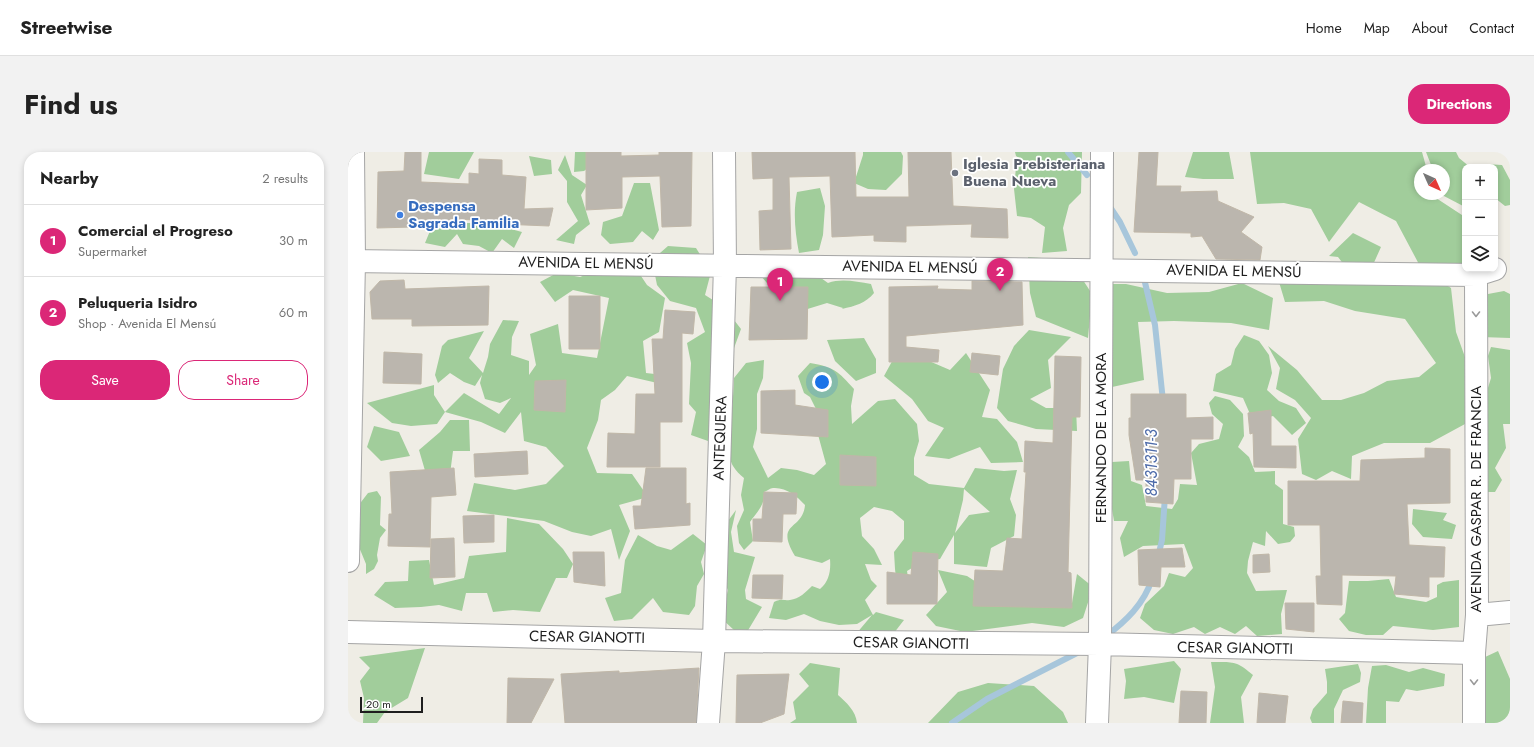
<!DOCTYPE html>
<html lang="en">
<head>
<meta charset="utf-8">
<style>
  body { margin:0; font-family:Jost,sans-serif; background:#f2f2f2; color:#222 }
  .controls { position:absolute; right:12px; top:12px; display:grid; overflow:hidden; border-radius:8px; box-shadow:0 2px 6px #0003 }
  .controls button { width:36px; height:36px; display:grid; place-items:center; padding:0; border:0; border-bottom:1px solid #e0e0e0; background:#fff; color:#222; font:20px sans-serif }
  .compass { position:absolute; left:1066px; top:12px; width:36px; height:36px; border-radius:50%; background:#fff; box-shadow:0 2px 6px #0003; rotate:135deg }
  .scale { position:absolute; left:12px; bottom:10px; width:63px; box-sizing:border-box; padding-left:4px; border:2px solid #1e1e1e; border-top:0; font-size:11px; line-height:14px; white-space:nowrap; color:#1e1e1e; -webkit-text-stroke:3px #fff; paint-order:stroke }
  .you { position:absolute; left:474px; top:230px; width:14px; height:14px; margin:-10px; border:3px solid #fff; border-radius:50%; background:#1a73e8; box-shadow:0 0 0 6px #1a73e833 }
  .badge { display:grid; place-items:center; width:26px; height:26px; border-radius:50%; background:#db2777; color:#fff; font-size:13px; font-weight:700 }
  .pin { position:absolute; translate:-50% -33px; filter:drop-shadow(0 1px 2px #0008) }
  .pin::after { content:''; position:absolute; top:21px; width:14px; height:12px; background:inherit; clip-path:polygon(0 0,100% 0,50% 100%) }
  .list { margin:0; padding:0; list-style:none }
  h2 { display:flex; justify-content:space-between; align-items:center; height:52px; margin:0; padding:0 16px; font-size:17px }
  h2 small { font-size:13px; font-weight:400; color:#767676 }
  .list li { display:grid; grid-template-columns:26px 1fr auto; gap:12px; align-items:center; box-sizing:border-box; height:72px; padding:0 16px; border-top:1px solid #e0e0e0 }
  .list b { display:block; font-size:15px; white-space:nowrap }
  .list p { margin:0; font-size:13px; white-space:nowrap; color:#767676 }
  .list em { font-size:13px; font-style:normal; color:#767676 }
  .actions { display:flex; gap:8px; padding:12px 16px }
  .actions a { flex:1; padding:9px 0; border:1px solid #db2777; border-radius:16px; text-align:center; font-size:14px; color:#db2777 }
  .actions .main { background:#db2777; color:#fff }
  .icon { flex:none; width:22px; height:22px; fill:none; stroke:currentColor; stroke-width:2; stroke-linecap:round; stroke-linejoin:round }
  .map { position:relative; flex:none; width:1162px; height:571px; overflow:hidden; border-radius:16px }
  header { display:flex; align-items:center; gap:24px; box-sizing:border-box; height:56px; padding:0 20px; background:#fff; border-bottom:1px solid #e0e0e0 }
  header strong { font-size:19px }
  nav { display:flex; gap:22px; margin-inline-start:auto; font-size:14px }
  .intro { display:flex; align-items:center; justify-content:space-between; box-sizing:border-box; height:96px; padding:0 24px }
  h1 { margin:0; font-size:28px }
  .button { padding:10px 18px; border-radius:16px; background:#db2777; color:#fff; font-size:14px; font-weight:700 }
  main { display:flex; gap:24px; padding:0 24px }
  aside { flex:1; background:#fff; border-radius:16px; box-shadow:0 2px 6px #0003 }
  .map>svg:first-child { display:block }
</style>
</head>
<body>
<header>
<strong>Streetwise</strong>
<nav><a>Home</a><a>Map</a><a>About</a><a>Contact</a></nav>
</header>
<div class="intro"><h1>Find us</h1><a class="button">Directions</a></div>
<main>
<aside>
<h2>Nearby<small>2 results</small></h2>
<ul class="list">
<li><span class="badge">1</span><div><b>Comercial el Progreso</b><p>Supermarket</p></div><em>30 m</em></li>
<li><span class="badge">2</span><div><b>Peluqueria Isidro</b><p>Shop · Avenida El Mensú</p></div><em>60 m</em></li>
</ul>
<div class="actions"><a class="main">Save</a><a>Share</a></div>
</aside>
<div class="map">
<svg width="1162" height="571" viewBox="0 0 1162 571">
  <rect width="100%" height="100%" fill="#efede5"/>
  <!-- forest -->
  <path fill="#a1cd9b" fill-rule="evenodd" d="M81 0H126L111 27 76 22Z
    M227 0H250L248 10 236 19 226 20Z
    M515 0H553L555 4 554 22 538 38 520 37 506 31 515 3Z
    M667 0H734L733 41 721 53 715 76 719 99 694 101 697 75 683 66 669 64 666 37 668 15 682 13 668 4Z
    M845 0H881L886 27H855L837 25Z
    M902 0H1074L1079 18H1072V42H1087L1088 46 1117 65V116L1077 119 1103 136 1108 180 1117 205 1138 227 1117 272 1082 291H1036L1004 304 1003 327 984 319 968 328 954 322 950 287 963 266 947 248 928 237 932 216 920 194 949 218 974 248H993L1016 241 1039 229 1071 225 1088 211 1057 167 1007 159 976 149 937 150 931 130 1073 116 1048 69 1011 50 981 90 963 57 936 51 909 52Z
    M1078 0H1108L1111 6 1122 15H1117V55L1094 43V42H1096V18H1085Z
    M217 3 224 23 239 33 233 43 242 72 228 83 226 92 208 88 230 69 219 50V29L210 18Z
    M181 4 203 8 204 22 186 24Z
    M1137 12 1154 13 1162 28V53L1157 54 1147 46V15H1137Z
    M286 31H302L311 78 305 88 294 79 285 90 262 92 253 83 255 70 274 64Z
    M472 36 477 54 475 83 471 98 451 101C447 80 445 60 449 40Z
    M110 71H140L174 80 166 96 154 87 144 101 131 94 115 92 109 82 97 95 77 91 82 79Z
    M1005 81 1033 95 1024 115 1000 118 990 105 981 104Z
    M320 94 348 96 363 120 357 143 376 155 393 177 382 207 385 245 386 226 398 211 416 208 415 226 409 242V277L405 295 420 326 433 316 449 318 466 323 478 312 469 279 470 261 462 245 456 241 450 224 462 211C486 215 490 219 506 237L503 254 504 272 530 249 547 247 569 272 571 289 566 306V323L581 332 616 336 627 316 656 319 669 318 662 347 668 363 666 384 643 396 639 415 606 412V383L592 407 574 410 559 419 562 438 548 426 547 417 546 400 556 387V369L544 359 526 355 512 366 514 384 526 397 534 413 517 412 523 428 529 434 517 448 525 463 528 460 556 468 539 490 508 482 524 463 509 472 491 473 472 469 456 462 438 468 421 466 426 450C435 446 434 449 442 448 451 447 458 440 464 434L472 437C481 430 483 419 482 407L474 411 447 404C426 369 455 379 457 353 449 344 438 335 425 336 422 336 419 339 416 340 418 352 408 361 402 370L405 389 396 398 391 391 389 374 396 358 393 343 396 326C392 323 388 319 385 314 377 301 383 264 385 249L360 289 343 283 348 260 341 252 343 211 339 191 357 180 348 156 322 149 309 133 304 108ZM616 337 642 360 621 363 607 381 615 348Z
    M680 105 722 108 744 142 740 186 688 165 682 141Z
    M264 112H285L299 133 317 146 311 180 295 189 298 221 324 224 327 235 279 224 267 238 253 248 250 268 239 296 249 321 284 322 300 345 271 353 282 379 271 408 263 377 243 384 224 380 196 369 119 359 126 331 167 338 198 332 216 314 198 295 176 289 173 260 157 281 133 270 97 260 89 272 63 274 44 271 19 251 86 233V243L97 260 116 241 151 262 163 246 152 251 137 247 132 231 134 223 127 234 116 230 102 221 90 231 87 223 94 194 100 188 136 179 121 206 135 221 140 205 142 192 155 168 171 169 164 185 163 203 181 209V223L188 213 182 182 210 172 214 201 249 206 261 146 225 138 207 150 192 130 209 121 232 125Z
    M413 124 473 126 480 131C494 126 509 130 523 132L526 141C518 151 507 154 494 157L495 156 479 151 453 159 435 143 431 135 419 131Z
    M894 131 925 146 921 178 883 171 826 169 790 170 796 228 755 237 763 132H778L819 141 861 140Z
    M1156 139 1162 142V186L1133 185 1140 142Z
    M681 178 723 185 700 208 703 236 682 247 698 256H728L729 279 688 277 660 269 649 256 655 217 666 194Z
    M896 183 911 189 921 203 924 221 919 238 931 249 948 256 958 271 944 283 925 264 908 268 902 262 895 246 865 239 868 222 883 213 887 197Z
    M516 186 528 207V221L508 229 487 209 479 188Z
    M1143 195 1162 198V272H1155L1158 296 1147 316 1154 328 1147 340H1137L1133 263 1140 250 1139 239 1143 226 1140 204Z
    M618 201 642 238 634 265 649 267 669 290 675 310 643 311 632 295 601 307 577 304 596 276 580 269 564 247 536 224 548 202 581 209 602 218Z
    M867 244 882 248 895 262 896 284 890 295 901 305 907 320 927 319V332L935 338V372L946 375 947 384 942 390 930 392 918 379 917 394 905 390 900 409 899 421 908 439 939 438 933 462 934 482 909 484 898 474 887 482 872 475 857 482 846 475 825 482 806 478 792 466 797 452 816 434 821 421 837 425 845 416 836 392 795 394 776 405 772 386 780 369H766L762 345 756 327 764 310 781 309 783 329 794 333 798 354 824 357 830 347 832 332 849 333 843 301 851 292 871 287 875 272 864 262 861 251Z
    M102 268H121L122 299H105L102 322H78L71 298 92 280Z
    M26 274 51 280 62 304 33 309 19 295Z
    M29 339 33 345 32 373 38 378 32 386 29 403 30 409 26 417 18 422V412L11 395 10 354 20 341Z
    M1065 357 1099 361 1095 368 1108 373 1104 387 1075 385 1064 372Z
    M388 358 383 380 386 400 407 405 397 438 398 447 414 455 399 480 387 479 373 466 380 438 369 416 377 373Z
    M159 366 191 372 215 397 225 412 219 426H208L192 460 165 458 145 460 139 441H118L114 459 91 453 73 455 47 456 26 443 37 430 60 429 61 409 81 408 86 433 116 426 121 404 158 400Z
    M345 382 359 393 353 410 356 422 349 434 347 454 341 463 315 460 305 446 284 467 266 469 257 446 273 441 277 408 290 383 309 394 323 398Z
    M590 418 619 424 642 439 688 448 724 451 729 422 745 435 735 466 716 475 684 471 617 480 588 474 578 463 599 440Z
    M1041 427 1048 445 1078 450 1089 445V433L1095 430 1111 428V475L1085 478 1045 474 1035 483H1018L1001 479 991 467 997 461 1001 429H1020Z
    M77 496 60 546 37 560 29 571H15L16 546 12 529 22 516 11 505Z
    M1150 499 1162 527V571H1133L1135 506Z
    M826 509 833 517 826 551 796 545 776 547 778 529 776 517Z
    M863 510C884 510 888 508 905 523L893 545 896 571H862L867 535Z
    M462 511 492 516 490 543C498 550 508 559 509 571H442L448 567 445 550 461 534 451 522Z
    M1010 512 1013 521 1012 530 995 538 986 557V571H964L962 566 965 557 979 541V530L977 517Z
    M1038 513 1061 520 1075 516 1097 522 1096 534 1069 539 1058 537 1051 550 1038 549V571H1018L1020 536 1024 514Z
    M640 531 686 534 715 560 720 571H580L610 540Z"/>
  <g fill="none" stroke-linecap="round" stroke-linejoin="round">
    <!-- stream -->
    <path stroke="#a7c6db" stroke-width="6" d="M720 0 739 23
      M760 52 772 70 787 101
      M795 122 807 173 815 249
      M810 405 814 388 817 344
      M758 484C778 469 796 452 804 427
      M604 571 639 547 731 500"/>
  </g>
  <!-- building -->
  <path fill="#bbb6ae" stroke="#c0b7a8" d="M57 0H73V30L121 32V21L131 22V7L154 8V23L178 25 176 57 205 56 201 74 153 72V69L102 67V74L29 76 30 20 56 19Z
    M238 0H273V4L311 3V0H344L343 74 314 75 312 24 274 25V56L238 58Z
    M404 0H507L508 45H561L560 0H603L605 54 659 57 660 86 623 85 624 72 558 74V90L526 89V83L484 85 482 24 441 25 443 97 412 98 411 59 425 58V26L405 27Z
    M791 0H810L808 34H833L832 40 869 39 870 49 906 65 893 80 914 95 912 108 868 107 854 84 843 85V81L786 80Z
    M56 128 57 137 141 134 140 173 64 174V167H24L22 140 32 129Z
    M624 129 674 130 675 173 558 184V195L591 198 590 210H541V135L590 134 589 137 624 138Z
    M403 135H460L459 187 401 188Z
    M221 144H252V197H221Z
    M317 158 347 160 345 182 334 181V270H312V315H259L260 281 287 282 288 242H307L304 187H315Z
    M36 200 74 202 73 232 35 231Z
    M624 201 652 204 650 223 622 220Z
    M707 204 733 205 732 265H724L720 420 723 421 724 456 625 454 627 418 655 419 659 386 674 387 678 320H676L677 289 705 291Z
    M218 228 217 260 186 258 187 229Z
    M447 238V253L480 258V285L413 281V239Z
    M783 242H838V266L865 265V287H843V327H826L825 352 798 350V328H788L781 283V266H783Z
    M923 258V294H948V316L906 315 905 281 902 282 900 261Z
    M1077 296 1102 297V351L1059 352 1061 393 1097 395 1096 425H1081V445L1046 442 1048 424 994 423V453L969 452 968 424H973L972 373H940V329H1012L1013 308 1077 306Z
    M179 299 180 322 127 325 126 302Z
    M492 303 528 305V334L492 333Z
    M106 316 108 343 83 345 82 395 40 394 41 362H44L42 320Z
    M298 316H338V352L342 351V373L287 377 285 354H293Z
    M416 340 449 341 448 362H435L434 390 405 389V367H414Z
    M146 363V390L116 391 115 364Z
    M106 386 107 425 82 426 83 387Z
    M834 396 837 415H813L812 435 791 433 790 398Z
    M225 400H256L257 434 226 430Z
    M565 400 590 402 589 452H539V420L563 423Z
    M921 402 922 420 905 421V403Z
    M405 423H435L434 447 404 446Z
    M937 451H966V480L938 477Z
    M351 516 348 571H217L213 522 271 519V521Z
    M441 522 436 562 412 571H388L389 523Z
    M160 526 206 527 183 571H159Z
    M833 539 859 540 858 571H831Z
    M911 541 940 544 937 571H909Z
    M995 549 1015 551 1014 571H993Z"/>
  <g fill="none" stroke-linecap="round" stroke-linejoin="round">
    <defs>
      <path id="minor" d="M0 109 1128 123 1147 117
        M0 409 6 109 5 0
        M1129 463 1162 460
        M0 480 366 489 752 492 1126 501
        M360 571 366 489 377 113 376 0
        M749 571 752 492 754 0
        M1126 571V501L1129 463 1128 123"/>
    </defs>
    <!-- minor casing -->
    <use href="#minor" stroke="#a5a5a5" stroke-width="24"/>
    <!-- minor -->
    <use href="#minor" stroke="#fff" stroke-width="22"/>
  </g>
  <!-- one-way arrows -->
  <defs><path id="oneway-chevron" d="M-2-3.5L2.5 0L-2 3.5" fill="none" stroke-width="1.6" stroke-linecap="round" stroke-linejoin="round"/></defs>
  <g stroke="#9a9a9a">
    <use href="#oneway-chevron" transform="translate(1128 162) rotate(90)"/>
    <use href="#oneway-chevron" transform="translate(1126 530) rotate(90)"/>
  </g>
  <!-- markers -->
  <circle fill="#6b7280" stroke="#fff" stroke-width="1.5" cx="607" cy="21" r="4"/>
  <circle fill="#3f7fe0" stroke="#fff" stroke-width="1.5" cx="52" cy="63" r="4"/>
  <g text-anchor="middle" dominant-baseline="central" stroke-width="3.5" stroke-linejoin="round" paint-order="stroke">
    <!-- worship labels -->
    <g font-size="15" font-weight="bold" fill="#5b616d" stroke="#fff" text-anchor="start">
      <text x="615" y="12">Iglesia Prebisteriana<tspan x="615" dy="17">Buena Nueva</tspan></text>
    </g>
    <!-- shop labels -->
    <g font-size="15" font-weight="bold" fill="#366cbe" stroke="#fff" text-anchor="start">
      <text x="60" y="54">Despensa<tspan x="60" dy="17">Sagrada Familia</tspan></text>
    </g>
    <!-- street labels -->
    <g font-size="15" fill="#1e1e1e" stroke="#fff">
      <text transform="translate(238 111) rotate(1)">AVENIDA EL MENSÚ</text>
      <text transform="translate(562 115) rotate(1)">AVENIDA EL MENSÚ</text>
      <text transform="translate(886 119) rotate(1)">AVENIDA EL MENSÚ</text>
      <text transform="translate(372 286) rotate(-88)">ANTEQUERA</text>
      <text transform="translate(753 286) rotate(-90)">FERNANDO DE LA MORA</text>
      <text transform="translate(1128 347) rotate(-90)">AVENIDA GASPAR R. DE FRANCIA</text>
      <text transform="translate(239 485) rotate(1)">CESAR GIANOTTI</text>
      <text transform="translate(563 491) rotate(1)">CESAR GIANOTTI</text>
      <text transform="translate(887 496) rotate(1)">CESAR GIANOTTI</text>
    </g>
    <!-- water labels -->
    <g font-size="16" font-style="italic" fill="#4e6caa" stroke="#fff">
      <text transform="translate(803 311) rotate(-90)">8431311-3</text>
    </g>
  </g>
</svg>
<div class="controls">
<button>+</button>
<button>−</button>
<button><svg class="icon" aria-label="layers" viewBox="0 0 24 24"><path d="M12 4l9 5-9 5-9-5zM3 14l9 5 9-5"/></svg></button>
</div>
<svg class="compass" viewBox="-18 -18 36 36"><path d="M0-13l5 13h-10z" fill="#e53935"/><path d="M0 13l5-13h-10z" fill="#767676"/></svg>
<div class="scale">20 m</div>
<div class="you"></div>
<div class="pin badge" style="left:432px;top:149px">1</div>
<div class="pin badge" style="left:652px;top:139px">2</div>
</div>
</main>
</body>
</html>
